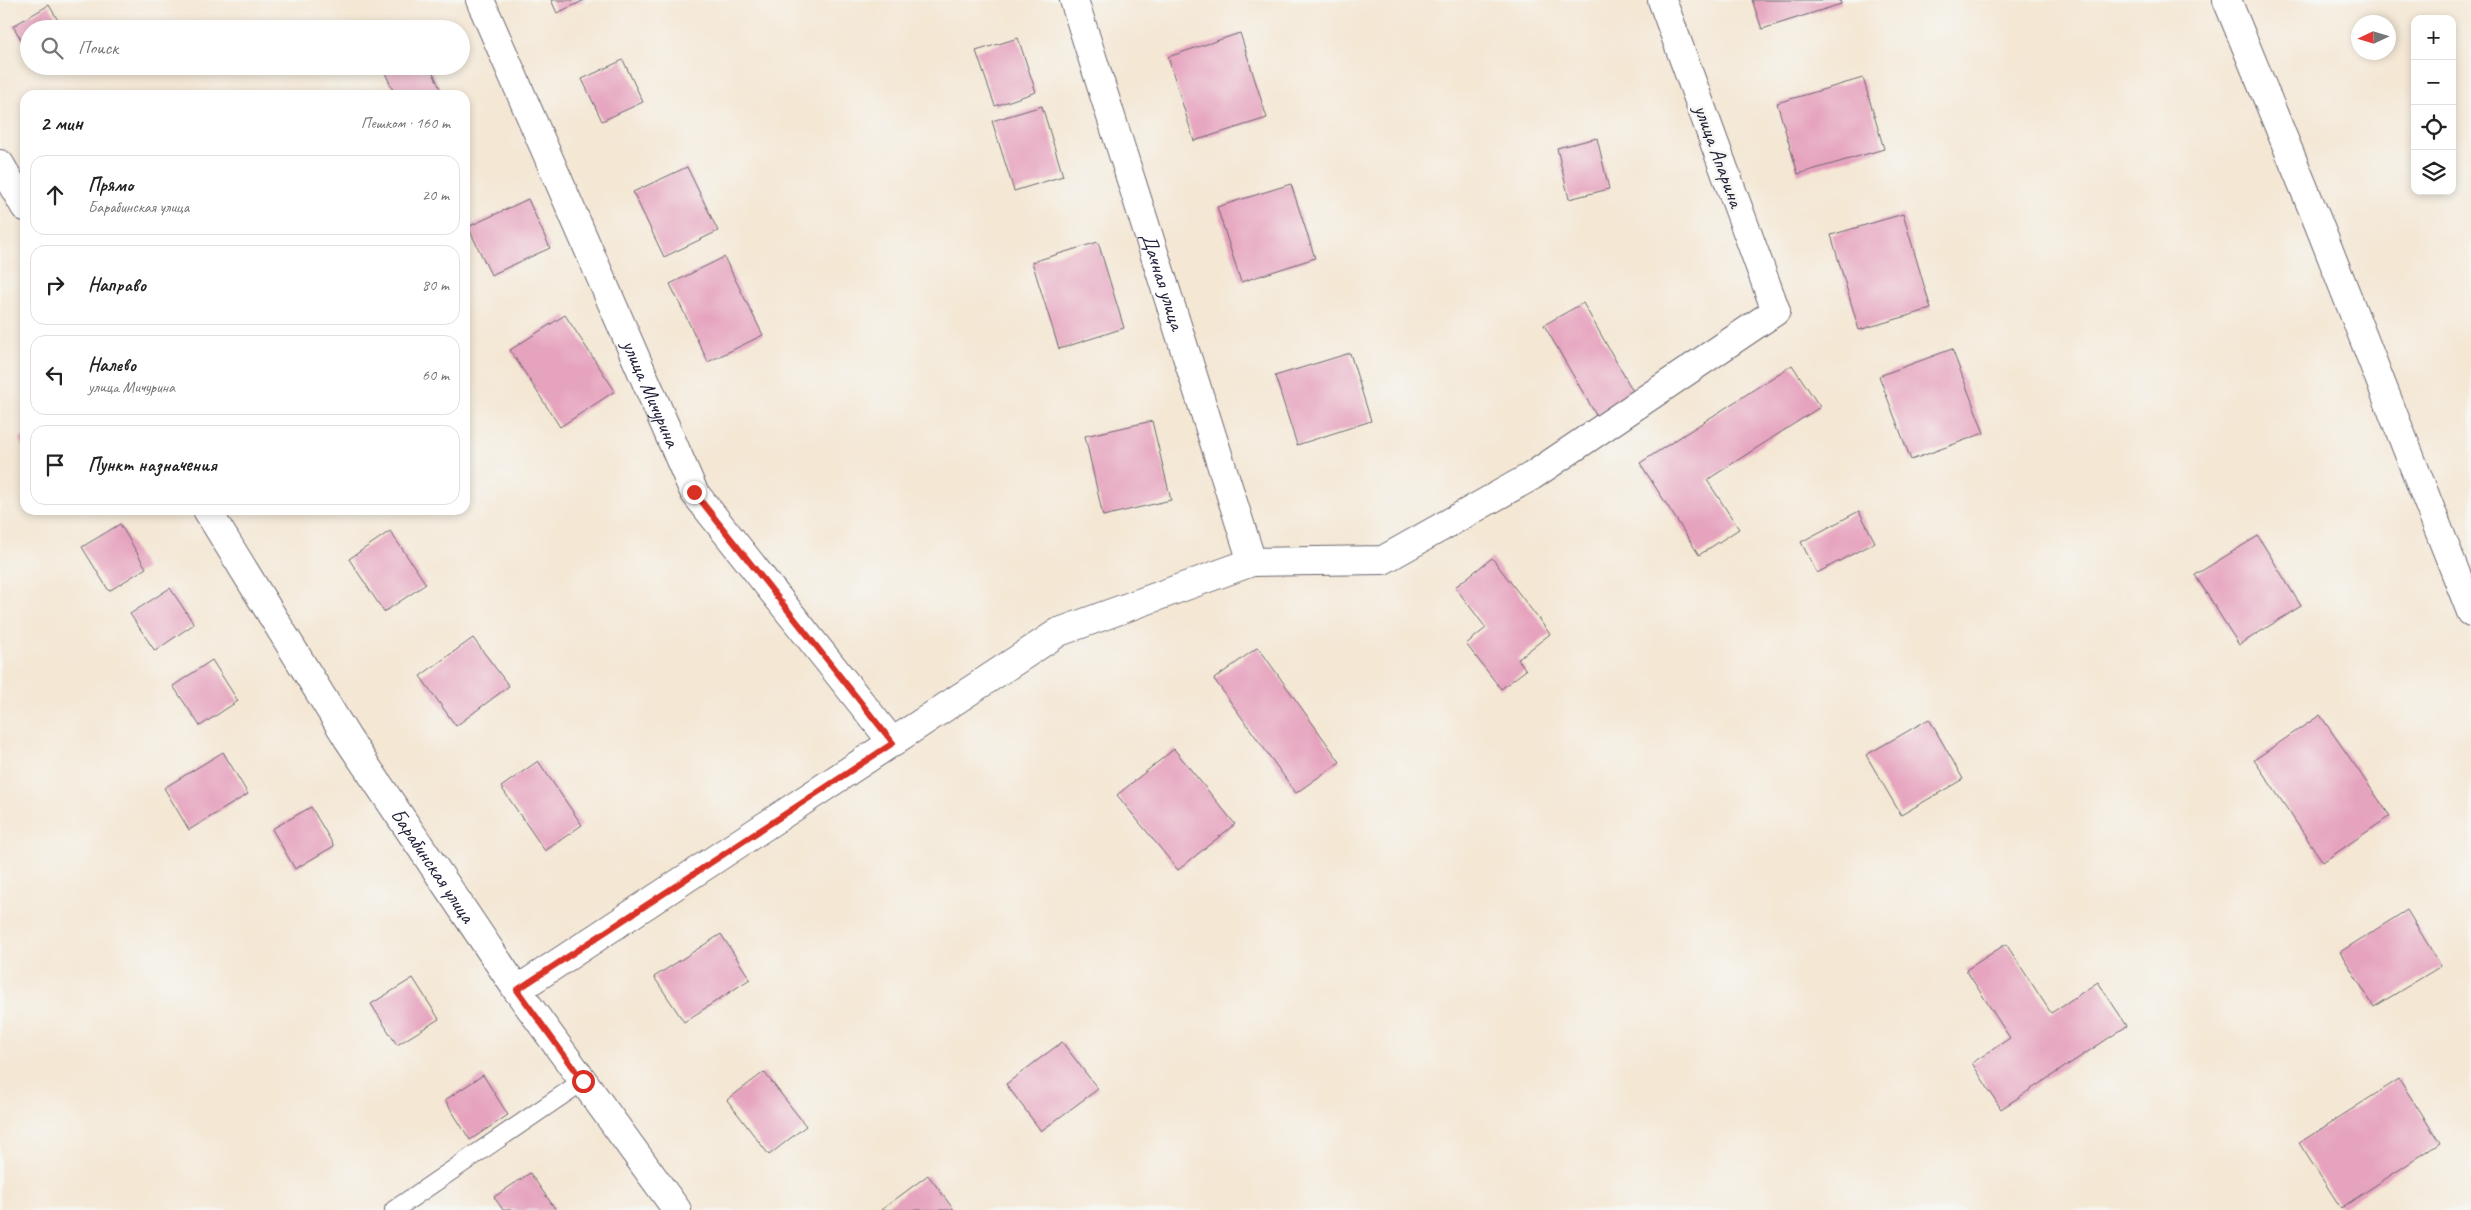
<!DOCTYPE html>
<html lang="ru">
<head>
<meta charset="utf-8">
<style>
  body { margin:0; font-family:Caveat,sans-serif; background:#f2f2f2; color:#222 }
  .controls { position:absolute; right:15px; top:15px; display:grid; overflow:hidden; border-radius:10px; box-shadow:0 2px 8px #0003 }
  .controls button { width:45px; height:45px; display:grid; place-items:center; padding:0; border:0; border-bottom:1px solid #e0e0e0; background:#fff; color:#222; font:25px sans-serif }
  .compass { position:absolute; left:2351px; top:15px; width:45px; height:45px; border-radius:50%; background:#fff; box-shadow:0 2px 8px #0003; rotate:266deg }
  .stop { position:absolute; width:15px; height:15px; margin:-11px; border:4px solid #d93025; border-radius:50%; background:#fff }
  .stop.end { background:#d93025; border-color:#fff; box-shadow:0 1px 5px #0008 }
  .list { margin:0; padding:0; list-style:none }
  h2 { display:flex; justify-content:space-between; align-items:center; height:65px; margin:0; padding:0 20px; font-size:21px }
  h2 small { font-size:16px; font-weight:400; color:#767676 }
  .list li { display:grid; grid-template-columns:32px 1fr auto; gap:15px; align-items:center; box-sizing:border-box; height:80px; margin:0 10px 10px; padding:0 10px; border:1px solid #e0e0e0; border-radius:15px }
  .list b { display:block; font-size:19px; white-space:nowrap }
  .list p { margin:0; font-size:16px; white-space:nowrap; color:#767676 }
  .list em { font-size:16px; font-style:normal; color:#767676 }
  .icon { flex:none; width:28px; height:28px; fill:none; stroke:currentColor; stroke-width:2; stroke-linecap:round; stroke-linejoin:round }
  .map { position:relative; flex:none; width:2471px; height:1210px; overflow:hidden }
  .search { position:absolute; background:#fff; box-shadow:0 2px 8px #0003; left:20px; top:20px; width:450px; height:55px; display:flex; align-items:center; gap:12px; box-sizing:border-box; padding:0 18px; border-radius:28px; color:#767676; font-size:19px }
  .panel { position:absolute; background:#fff; box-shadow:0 2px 8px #0003; left:20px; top:90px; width:450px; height:425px; border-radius:15px }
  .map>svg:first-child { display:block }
</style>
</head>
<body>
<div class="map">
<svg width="2471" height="1210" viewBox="0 0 2471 1210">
  <rect width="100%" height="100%" fill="#f6f6f2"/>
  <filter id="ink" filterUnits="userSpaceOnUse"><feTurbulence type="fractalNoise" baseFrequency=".02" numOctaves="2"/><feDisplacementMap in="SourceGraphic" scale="10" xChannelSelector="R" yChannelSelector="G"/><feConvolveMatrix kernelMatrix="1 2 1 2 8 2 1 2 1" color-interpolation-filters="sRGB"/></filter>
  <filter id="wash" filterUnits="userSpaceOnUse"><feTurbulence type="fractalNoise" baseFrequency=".0096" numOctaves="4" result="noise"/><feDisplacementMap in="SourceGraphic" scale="20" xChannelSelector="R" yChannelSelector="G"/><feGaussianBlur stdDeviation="1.12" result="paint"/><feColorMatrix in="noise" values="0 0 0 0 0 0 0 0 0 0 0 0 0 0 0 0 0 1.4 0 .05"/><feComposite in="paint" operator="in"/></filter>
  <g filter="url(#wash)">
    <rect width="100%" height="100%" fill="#f4e7d4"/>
    <g id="blocks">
      <!-- building -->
      <path fill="#e6a3be" d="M551 0H585L557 13Z
        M1752 0H1840L1841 4 1762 29Z
        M49 5 63 29H29V53L13 26Z
        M1240 33 1267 118 1194 141 1168 57Z
        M1018 38 1036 92 995 106 976 51Z
        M623 60 643 102 602 121 582 79Z
        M382 66H430L443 95H395Z
        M1863 78 1884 149 1798 174 1777 103Z
        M1042 106 1063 176 1014 191 992 121Z
        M1597 138 1609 189 1569 199 1557 148Z
        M687 167 718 231 664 257 633 192Z
        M1291 184 1315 258 1241 282 1217 207Z
        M528 199 550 248 491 275 468 227Z
        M1903 214 1931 309 1859 330 1831 235Z
        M1098 242 1124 328 1059 349 1032 262Z
        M724 257 763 335 708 362 670 284Z
        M1583 303 1638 400 1600 422 1544 325Z
        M565 315 615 391 560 427 510 350Z
        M1952 349 1984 433 1911 460 1879 376Z
        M1350 353 1371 421 1297 445 1275 376Z
        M1792 365 1820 407 1707 480 1739 529 1699 555 1640 463Z
        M1152 421 1171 500 1103 516 1085 436Z
        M25 436V451L19 440Z
        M1859 511 1875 542 1817 573 1801 542Z
        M120 524 146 568 109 591 82 547Z
        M390 531 426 584 384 612 349 559Z
        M2258 536 2301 606 2239 645 2195 575Z
        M1492 558 1550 634 1518 659 1526 670 1501 689 1466 644 1486 628 1455 587Z
        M170 588 194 624 155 651 130 614Z
        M473 638 509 686 456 726 420 676Z
        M1258 647 1340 762 1296 793 1214 679Z
        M212 660 238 701 200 726 173 686Z
        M2320 715 2390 816 2323 862 2254 760Z
        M1929 719 1963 779 1901 815 1866 755Z
        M1174 749 1235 824 1178 870 1117 795Z
        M223 752 248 794 189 830 164 788Z
        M538 761 582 825 545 851 501 787Z
        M311 807 334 846 295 869 272 829Z
        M2407 910 2441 966 2374 1007 2340 952Z
        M721 934 750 979 684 1022 654 977Z
        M2006 944 2051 1013 2098 982 2127 1026 2001 1109 1972 1063 2010 1038 1966 970Z
        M413 978 439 1019 397 1045 371 1004Z
        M1062 1042 1098 1089 1041 1131 1006 1084Z
        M764 1072 806 1126 769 1155 727 1100Z
        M483 1075 508 1115 470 1140 445 1100Z
        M2399 1079 2440 1143 2341 1208 2299 1143Z
        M530 1173 556 1210H503L494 1197Z
        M928 1175 954 1210H881Z"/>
    </g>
  </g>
  <g filter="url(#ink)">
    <use href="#blocks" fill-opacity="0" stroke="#6c6771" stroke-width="1"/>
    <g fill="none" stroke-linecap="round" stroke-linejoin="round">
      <defs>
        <path id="service" d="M394 1210 583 1081"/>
        <g id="minor">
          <path id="s1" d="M480 0 694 492 893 743"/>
          <path id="s2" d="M1074 0 1252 562"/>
          <path d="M517 990 1059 632 1252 562 1383 560 1532 476 1776 311 1662 0"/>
        </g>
        <g id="tertiary">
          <path d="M0 164 25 207"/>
          <path id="s3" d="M207 510 348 739 517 990 677 1210"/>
        </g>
        <path id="secondary" d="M2227 0 2319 225 2471 612"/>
      </defs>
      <!-- service casing -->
      <use href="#service" stroke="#6c6771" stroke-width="20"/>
      <!-- minor casing -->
      <use href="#minor" stroke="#6c6771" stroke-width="30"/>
      <!-- tertiary casing -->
      <use href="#tertiary" stroke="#6c6771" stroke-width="30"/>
      <!-- secondary casing -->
      <use href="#secondary" stroke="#6c6771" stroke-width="30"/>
      <!-- service -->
      <use href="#service" stroke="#fff" stroke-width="18"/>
      <!-- minor -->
      <use href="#minor" stroke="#fff" stroke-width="28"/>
      <!-- tertiary -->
      <use href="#tertiary" stroke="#fff" stroke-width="28"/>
      <!-- secondary -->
      <use href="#secondary" stroke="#fff" stroke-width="28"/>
    </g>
  </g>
  <g fill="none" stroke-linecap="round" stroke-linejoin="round" filter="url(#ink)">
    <!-- route -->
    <path stroke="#d93025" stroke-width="6" d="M583 1081 517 990 893 743 694 492"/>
  </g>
  <g text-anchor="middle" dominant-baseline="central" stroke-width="5" stroke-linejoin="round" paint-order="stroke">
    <!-- street labels -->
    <g font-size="21" fill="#22223b" stroke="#f6f6f2">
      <text transform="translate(1719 156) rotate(70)">улица Апарина</text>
      <text stroke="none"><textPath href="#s2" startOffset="295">Дачная улица</textPath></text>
      <text stroke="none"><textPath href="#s1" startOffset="429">улица Мичурина</textPath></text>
      <text stroke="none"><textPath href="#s3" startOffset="421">Барабинская улица</textPath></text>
    </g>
  </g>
</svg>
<div class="controls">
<button>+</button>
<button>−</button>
<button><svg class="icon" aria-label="locate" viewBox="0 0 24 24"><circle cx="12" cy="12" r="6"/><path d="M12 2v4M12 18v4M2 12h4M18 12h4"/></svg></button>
<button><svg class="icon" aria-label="layers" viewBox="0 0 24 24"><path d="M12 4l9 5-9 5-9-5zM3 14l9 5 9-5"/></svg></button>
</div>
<svg class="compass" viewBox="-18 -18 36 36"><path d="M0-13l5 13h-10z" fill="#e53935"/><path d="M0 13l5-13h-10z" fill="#767676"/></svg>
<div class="stop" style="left:583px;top:1081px"></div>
<div class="stop end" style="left:694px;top:492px"></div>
<div class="search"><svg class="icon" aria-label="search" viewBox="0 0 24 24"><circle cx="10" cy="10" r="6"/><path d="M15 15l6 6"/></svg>Поиск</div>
<section class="panel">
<h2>2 мин<small>Пешком · 160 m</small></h2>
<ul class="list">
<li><svg class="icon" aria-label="ahead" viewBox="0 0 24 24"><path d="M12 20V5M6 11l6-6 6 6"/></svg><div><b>Прямо</b><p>Барабинская улица</p></div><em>20 m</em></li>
<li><svg class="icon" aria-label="right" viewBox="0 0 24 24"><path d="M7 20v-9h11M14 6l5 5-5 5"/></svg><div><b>Направо</b></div><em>80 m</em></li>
<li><svg class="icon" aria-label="left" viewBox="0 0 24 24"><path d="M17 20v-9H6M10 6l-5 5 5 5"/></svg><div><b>Налево</b><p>улица Мичурина</p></div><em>60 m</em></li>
<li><svg class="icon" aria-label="arrive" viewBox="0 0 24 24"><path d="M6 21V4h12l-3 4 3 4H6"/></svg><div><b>Пункт назначения</b></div></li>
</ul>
</section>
</div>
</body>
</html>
